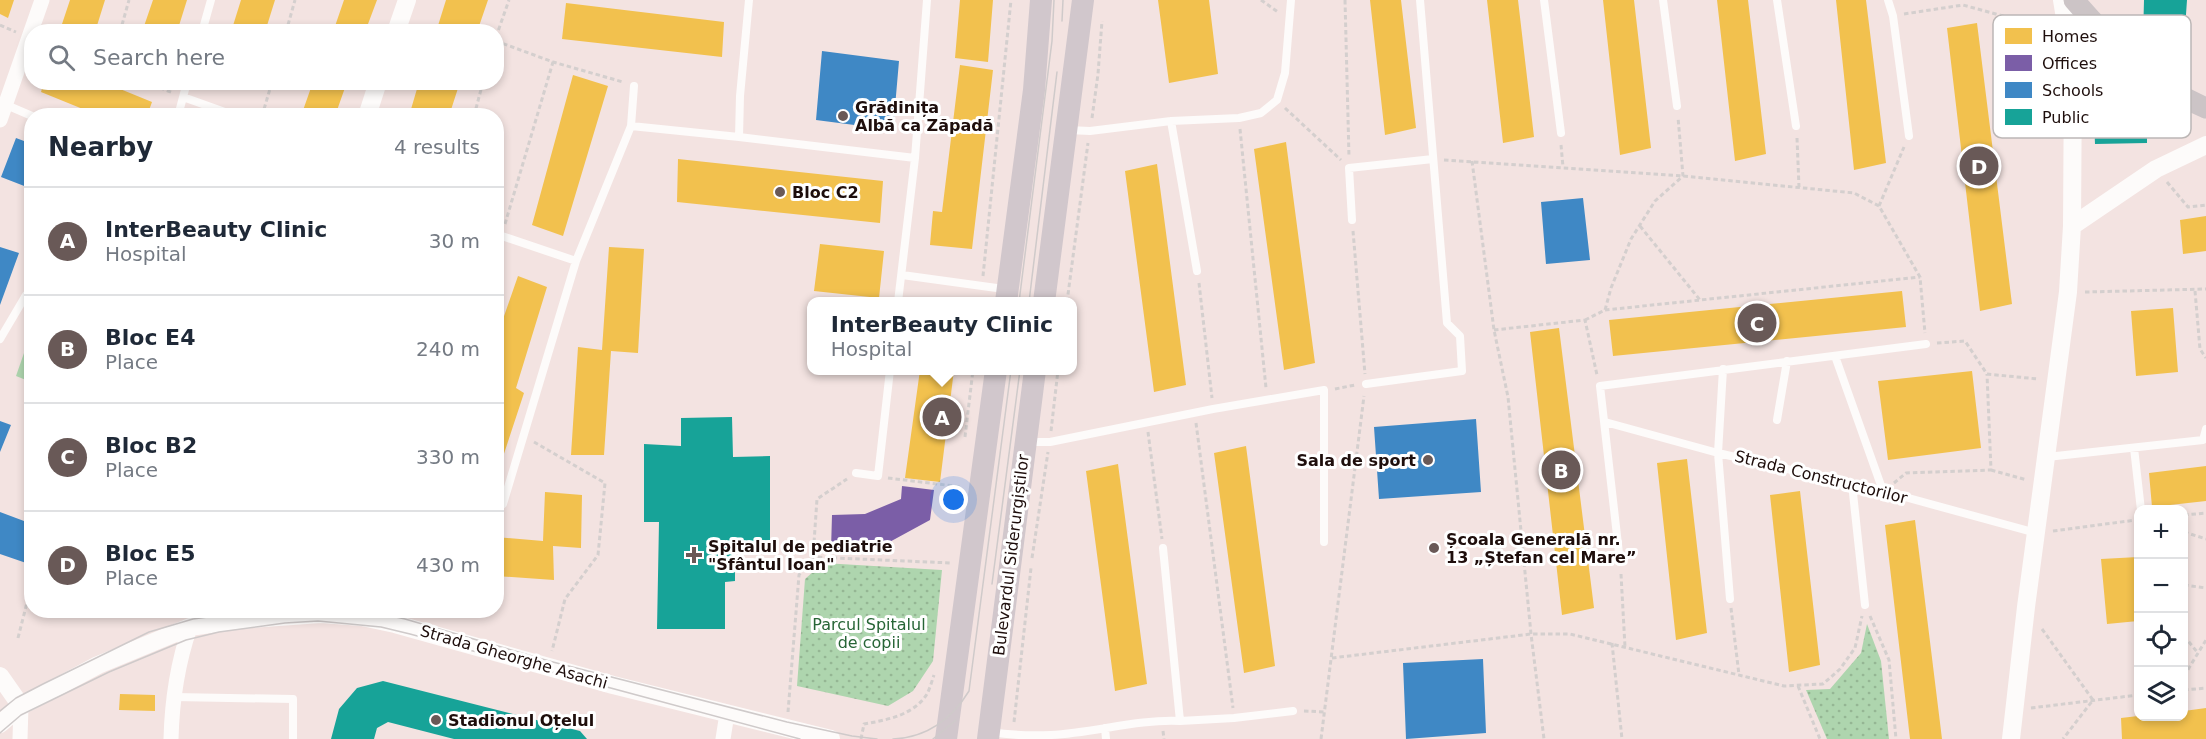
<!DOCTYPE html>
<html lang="en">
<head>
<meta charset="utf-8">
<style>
  body { margin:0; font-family:"DejaVu Sans",sans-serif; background:#f6f6f7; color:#1f2937 }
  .controls { position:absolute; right:18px; bottom:18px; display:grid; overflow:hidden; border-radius:12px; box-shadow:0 3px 9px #0003 }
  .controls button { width:54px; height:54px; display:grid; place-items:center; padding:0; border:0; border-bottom:2px solid #e0e1e3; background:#fff; color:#1f2937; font:30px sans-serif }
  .you { position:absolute; left:954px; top:500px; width:21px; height:21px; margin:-15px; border:4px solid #fff; border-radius:50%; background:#1a73e8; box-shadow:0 0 0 9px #1a73e833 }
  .badge { display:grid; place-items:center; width:39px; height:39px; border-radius:50%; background:#695957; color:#fff; font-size:20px; font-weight:700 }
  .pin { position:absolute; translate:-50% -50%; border:3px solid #fff; box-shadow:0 2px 6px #0006 }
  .popup { position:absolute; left:807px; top:297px; width:270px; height:78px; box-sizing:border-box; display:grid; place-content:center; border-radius:12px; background:#fff; filter:drop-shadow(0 2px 4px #0005); font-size:20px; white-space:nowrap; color:#747a83 }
  .popup b { font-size:22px; color:#1f2937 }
  .popup::after { content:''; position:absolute; left:50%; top:100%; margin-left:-12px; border:12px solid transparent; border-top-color:#fff }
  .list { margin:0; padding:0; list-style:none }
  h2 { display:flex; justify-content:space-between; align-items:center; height:78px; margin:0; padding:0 24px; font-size:26px }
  h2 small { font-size:20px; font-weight:400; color:#747a83 }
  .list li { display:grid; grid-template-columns:39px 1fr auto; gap:18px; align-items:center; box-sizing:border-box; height:108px; padding:0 24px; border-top:2px solid #e0e1e3 }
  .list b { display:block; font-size:22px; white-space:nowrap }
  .list p { margin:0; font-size:20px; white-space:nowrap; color:#747a83 }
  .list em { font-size:20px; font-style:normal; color:#747a83 }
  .icon { flex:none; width:33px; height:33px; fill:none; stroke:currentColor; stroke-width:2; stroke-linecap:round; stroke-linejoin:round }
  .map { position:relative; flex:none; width:2206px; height:739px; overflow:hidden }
  .search { position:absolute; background:#fff; box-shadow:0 3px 9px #0003; left:24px; top:24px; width:480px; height:66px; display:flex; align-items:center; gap:15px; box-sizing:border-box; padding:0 21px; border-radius:24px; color:#747a83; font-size:22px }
  .panel { position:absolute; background:#fff; box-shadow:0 3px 9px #0003; left:24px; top:108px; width:480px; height:510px; border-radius:24px }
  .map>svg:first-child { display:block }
</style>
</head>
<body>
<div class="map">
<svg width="2206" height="739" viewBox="0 0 2206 739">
  <defs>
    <pattern id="grass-dots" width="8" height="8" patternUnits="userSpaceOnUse" patternTransform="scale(1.5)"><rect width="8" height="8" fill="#aed5ae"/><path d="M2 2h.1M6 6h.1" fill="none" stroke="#95b694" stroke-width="1.8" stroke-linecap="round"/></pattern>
  </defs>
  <rect width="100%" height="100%" fill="#f3e3e1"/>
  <!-- grass -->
  <path fill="url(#grass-dots)" d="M823 563 942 570 933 661 913 691 888 706 797 686 805 579Z
    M1867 624 1881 661 1889 739H1827L1806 690 1830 689 1861 653Z"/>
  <!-- garden -->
  <path fill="#aed5ae" d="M31 333V382L16 376Z"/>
  <!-- homes -->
  <path fill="#f2c14e" d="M0 0H14L8 18 0 14Z
    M70 0H105L95 32 60 30Z
    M153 0H187L177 32H142Z
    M241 0H275L265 32H231Z
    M344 0H377L365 32H333Z
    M446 0H488L477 32H436Z
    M960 0H993L988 62 955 58Z
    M1158 0H1209L1218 74 1169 83Z
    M1370 0H1401L1416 128 1385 135Z
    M1487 0H1518L1534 137 1503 143Z
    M1603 0H1634L1651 148 1620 155Z
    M1717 0H1748L1766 154 1735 161Z
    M1836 0H1866L1886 163 1854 170Z
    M566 3 724 22 722 57 562 39Z
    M1977 23 2012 304 1980 311 1947 28Z
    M960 65 993 70 972 249 930 245 933 211 942 212Z
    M573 75 608 86 563 236 532 225Z
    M44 82H103L152 102 147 116H100L41 92Z
    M313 82H347L335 116H301Z
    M419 82H460L449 116H409Z
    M1286 142 1315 363 1284 370 1254 149Z
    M678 159 883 181 880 223 677 202Z
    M1157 164 1186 385 1154 392 1125 171Z
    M2206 216V251L2183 254 2180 220Z
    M820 244 884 251 879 298 814 291Z
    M609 247 644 249 638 353 611 351 604 455H571L578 347 602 350Z
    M518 276 547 287 516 388 524 393 497 475 496 339Z
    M1902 291 1906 327 1613 356 1609 320Z
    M921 297 940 300V302H920Z
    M2173 308 2178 372 2136 376 2131 311Z
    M1559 328 1594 608 1562 615 1530 332Z
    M920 370H954L940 482 905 478Z
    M1972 371 1981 448 1888 460 1878 381Z
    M1246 446 1275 666 1244 673 1214 453Z
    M1687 459 1707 633 1676 640 1657 463Z
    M1118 464 1147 684 1115 691 1086 471Z
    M2206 466V501L2152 507 2149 473Z
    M1800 491 1820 665 1789 672 1770 495Z
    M545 492 582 495 581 548 553 546 554 580 496 576V537L543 541Z
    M1915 520 1942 739H1910L1885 525Z
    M2138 557V621L2107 624 2101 559Z
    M120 694 155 695V711L119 710Z
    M2206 708V739H2122L2121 718 2138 716H2184V711Z"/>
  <!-- offices -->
  <path fill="#7b5ea7" d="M902 486 934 490 930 520 873 551 831 550 832 515 865 514 901 499Z"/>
  <!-- schools -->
  <path fill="#3f88c5" d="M822 51 899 61 893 130 816 120Z
    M16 138 32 144V189L1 177Z
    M1583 198 1590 260 1546 264 1541 202Z
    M0 247 19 253 0 305Z
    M1476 419 1481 492 1379 499 1374 427Z
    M0 421 11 425 0 452Z
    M0 512 32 524V565L0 554Z
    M1483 659 1486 733 1406 739 1403 663Z"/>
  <!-- public -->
  <path fill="#17a398" d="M2144 0H2187L2184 43 2143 39Z
    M2147 119V143L2095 144 2094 120Z
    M732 417 733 457 770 456V542L735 543V581L725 582V629H657L659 522H644V444L681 446V418Z
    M383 681 580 731 587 739H454L388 722 377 728 374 739H331L339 709 357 688Z"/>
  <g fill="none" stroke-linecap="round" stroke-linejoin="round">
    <!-- path -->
    <path stroke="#d4cfce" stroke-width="3" stroke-dasharray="4.5 3" stroke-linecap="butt" d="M1261 0 1278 12
      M1345 0 1349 157
      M1904 14 1963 5 2003 16 2054 53
      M0 25 16 32
      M120 32 129 0
      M286 32 295 0
      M496 37 509 0
      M496 41 553 62 623 82
      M146 82 173 93
      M1285 108 1341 160
      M262 116 272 82
      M474 116 483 82
      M1092 118 1098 74 1102 21
      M1240 129 1266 388
      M1797 138 1799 187
      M1561 145 1563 167
      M1444 160 1683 176 1854 193 1879 206 1920 277 1925 333
      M1472 161 1494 330 1508 397 1531 634 1544 739
      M2167 182 2188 207 2206 205
      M1879 206 1904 147
      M505 224 553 62
      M1640 226 1700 300
      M1353 231 1365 374
      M983 276 1011 0
      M1199 283 1212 398
      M2195 291 2200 349 2206 358
      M2085 292 2206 289
      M1067 302 1088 143
      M1605 310 1920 277
      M1585 320 1605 310 1611 288 1631 239 1655 201 1683 176 1678 117
      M1494 330 1585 320 1597 375
      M1937 343 1965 341 1987 374 2038 379
      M1335 389 1355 385
      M1196 423 1233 708
      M1051 431 1058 370
      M1148 432 1162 539
      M965 437 973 370
      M534 442 605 483 598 555 565 599 552 651
      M1991 470 2027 480
      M888 478 962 487
      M1894 483 1906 473 1991 470 1987 374
      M2184 515 2206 513
      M2053 531 2136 520
      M2184 532 2206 539
      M813 557 817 499 847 479
      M1032 558 1048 452
      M1621 574 1625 647
      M2184 585 2206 588
      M1731 608 1739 675
      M1870 616 1889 660 1896 739
      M2042 629 2093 700 2063 739
      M2184 636 2198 653
      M18 638 32 583
      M1612 643 1622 739
      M1332 658 1531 634H1570L1784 686 1823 684 1840 669 1855 648 1862 616
      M2184 676 2206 640
      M1798 686 1820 739
      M2184 690 2206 688
      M2031 708 2138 695
      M1304 711 1325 712
      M788 712 799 575 813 557 951 563
      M1014 722 1031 568
      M1163 731 1164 739
      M861 739 864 724C887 720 914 715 927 694 930 688 932 681 934 675
      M1321 739 1364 396"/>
    <!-- service -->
    <path stroke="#fdfbfa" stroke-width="8" d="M1544 0 1561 133
      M1663 0 1677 106
      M1777 0 1796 126
      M1888 0 1893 16 1909 136
      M202 32 211 0
      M183 97 236 116
      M4 104 32 116
      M178 116 187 82
      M1171 121 1197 271
      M631 126 634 86
      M1068 130 1090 131 1171 121 1239 118 1261 113 1277 100 1285 73 1291 0
      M739 137 915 158 898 302
      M915 158 927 0
      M1352 220 1349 168 1433 159
      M496 234 576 261
      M902 275 1004 289
      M0 339 26 295 32 291
      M1835 356 1883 491
      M1723 369 1718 453 1730 599
      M1366 384 1462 371 1460 336 1447 323 1420 0
      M1777 420 1787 361
      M1605 422 1718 453 1883 491 2036 533
      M1030 442H1050L1213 409 1324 390V542
      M2134 448 2141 510
      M2047 457 2203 440 2206 429
      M856 473 878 476 890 370
      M1852 484 1865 605
      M496 510 503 504 576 261 631 126 739 137 740 96 749 0
      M1620 562 1600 386 1926 344
      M174 697 293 699V739
      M1180 721 1234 718 1293 711
      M1105 728 1106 739
      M990 732C1010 735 1030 736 1051 735 1094 733 1137 719 1180 721L1163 548"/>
    <!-- minor -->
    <path stroke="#fdfbfa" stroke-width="15" d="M0 120 42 0
      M20 739 21 706
      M171 739C172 699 177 665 190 627
      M723 739 726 720 729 715"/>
    <!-- tertiary -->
    <path stroke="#fdfbfa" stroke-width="18" d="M396 32 407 0
      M367 116 378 82
      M2072 226 2156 169 2206 145
      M0 676 21 706
      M0 724 21 706 98 665 190 627 237 620 321 614 362 617 395 624 613 685 831 739
      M2011 739 2026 607 2068 292 2072 226 2073 67 2062 0"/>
    <!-- secondary -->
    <path stroke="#ccc4c6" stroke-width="21" d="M2074 0C2112 44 2151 85 2206 108"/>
    <!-- primary -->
    <path stroke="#d1c7cc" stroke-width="22" d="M1006 302 1034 90 1041 0
      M1044 302 1083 0
      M946 739 996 370
      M988 739 1035 370"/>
    <!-- tram -->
    <path stroke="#cfcaca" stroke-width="1.5" d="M1062 21 1063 0
      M1019 302 1052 41 1054 0
      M1029 302 1057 72
      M992 584 1020 370
      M364 610 405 619 549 661 787 722 852 736 877 739
      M0 711 16 698 43 684 149 632 193 619 259 610
      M0 733 21 715 109 672 186 640 219 632 285 623 318 621 381 627 410 634 800 739
      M893 739C926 738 952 719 969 691L1011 370
      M933 739 956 720"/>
  </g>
  <!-- markers -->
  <g fill="#695957" stroke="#fff" stroke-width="2">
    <circle cx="843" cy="116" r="6"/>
    <circle cx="780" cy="192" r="6"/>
    <circle cx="1428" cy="460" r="6"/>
    <circle cx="1434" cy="548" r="6"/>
    <path d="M691 546h6v6h6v6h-6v6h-6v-6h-6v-6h6z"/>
    <circle cx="436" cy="720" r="6"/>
  </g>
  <g text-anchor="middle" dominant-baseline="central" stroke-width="6" stroke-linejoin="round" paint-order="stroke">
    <!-- poi labels -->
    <g font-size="16" font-weight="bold" fill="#1e0e0c" stroke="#fff" text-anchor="start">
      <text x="855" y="107">Grădinița<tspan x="855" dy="18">Albă ca Zăpadă</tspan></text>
      <text x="792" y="192">Bloc C2</text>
      <text x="1416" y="460" text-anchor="end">Sala de sport</text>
      <text x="1446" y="539">Școala Generală nr.<tspan x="1446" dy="18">13 „Ștefan cel Mare”</tspan></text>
      <text x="708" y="546">Spitalul de pediatrie<tspan x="708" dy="18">"Sfântul Ioan"</tspan></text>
      <text x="448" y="720">Stadionul Oțelul</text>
    </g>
    <!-- street labels -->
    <g font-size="16" fill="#1e0e0c" stroke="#fff">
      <text transform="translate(1821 477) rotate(14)">Strada Constructorilor</text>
      <text transform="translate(1011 555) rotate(-83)">Bulevardul Siderurgiștilor</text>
      <text transform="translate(514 657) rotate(16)">Strada Gheorghe Asachi</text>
    </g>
    <!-- park labels -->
    <g font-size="16" fill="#276536" stroke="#fff">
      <text x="869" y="624">Parcul Spitalul<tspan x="869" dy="18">de copii</tspan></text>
    </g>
  </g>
  <!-- legend -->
  <rect x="1993" y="15" width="198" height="123" rx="9" fill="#fff" stroke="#bcb7b6" stroke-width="1.5"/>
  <rect x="2005" y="28" width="27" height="16" fill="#f2c14e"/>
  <rect x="2005" y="55" width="27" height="16" fill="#7b5ea7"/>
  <rect x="2005" y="82" width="27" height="16" fill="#3f88c5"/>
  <rect x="2005" y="109" width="27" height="16" fill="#17a398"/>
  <g font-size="16" fill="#1e0e0c">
    <text x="2042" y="42">Homes</text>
    <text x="2042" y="69">Offices</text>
    <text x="2042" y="96">Schools</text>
    <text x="2042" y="123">Public</text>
  </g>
</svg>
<div class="controls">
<button>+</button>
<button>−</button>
<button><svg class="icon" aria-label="locate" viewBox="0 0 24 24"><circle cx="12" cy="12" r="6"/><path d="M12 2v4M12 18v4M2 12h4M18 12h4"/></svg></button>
<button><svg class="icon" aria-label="layers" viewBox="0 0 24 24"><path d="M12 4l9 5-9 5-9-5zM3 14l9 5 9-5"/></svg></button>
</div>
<div class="you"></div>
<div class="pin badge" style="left:942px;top:417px">A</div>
<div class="popup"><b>InterBeauty Clinic</b>Hospital</div>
<div class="pin badge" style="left:1561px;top:470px">B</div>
<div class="pin badge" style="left:1757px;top:323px">C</div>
<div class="pin badge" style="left:1979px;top:166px">D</div>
<div class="search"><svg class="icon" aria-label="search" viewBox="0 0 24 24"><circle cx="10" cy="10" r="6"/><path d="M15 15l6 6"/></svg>Search here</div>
<section class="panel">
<h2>Nearby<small>4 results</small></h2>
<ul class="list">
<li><span class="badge">A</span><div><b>InterBeauty Clinic</b><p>Hospital</p></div><em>30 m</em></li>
<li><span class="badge">B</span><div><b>Bloc E4</b><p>Place</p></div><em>240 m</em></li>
<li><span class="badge">C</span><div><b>Bloc B2</b><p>Place</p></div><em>330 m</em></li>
<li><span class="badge">D</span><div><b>Bloc E5</b><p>Place</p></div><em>430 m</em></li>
</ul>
</section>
</div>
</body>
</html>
